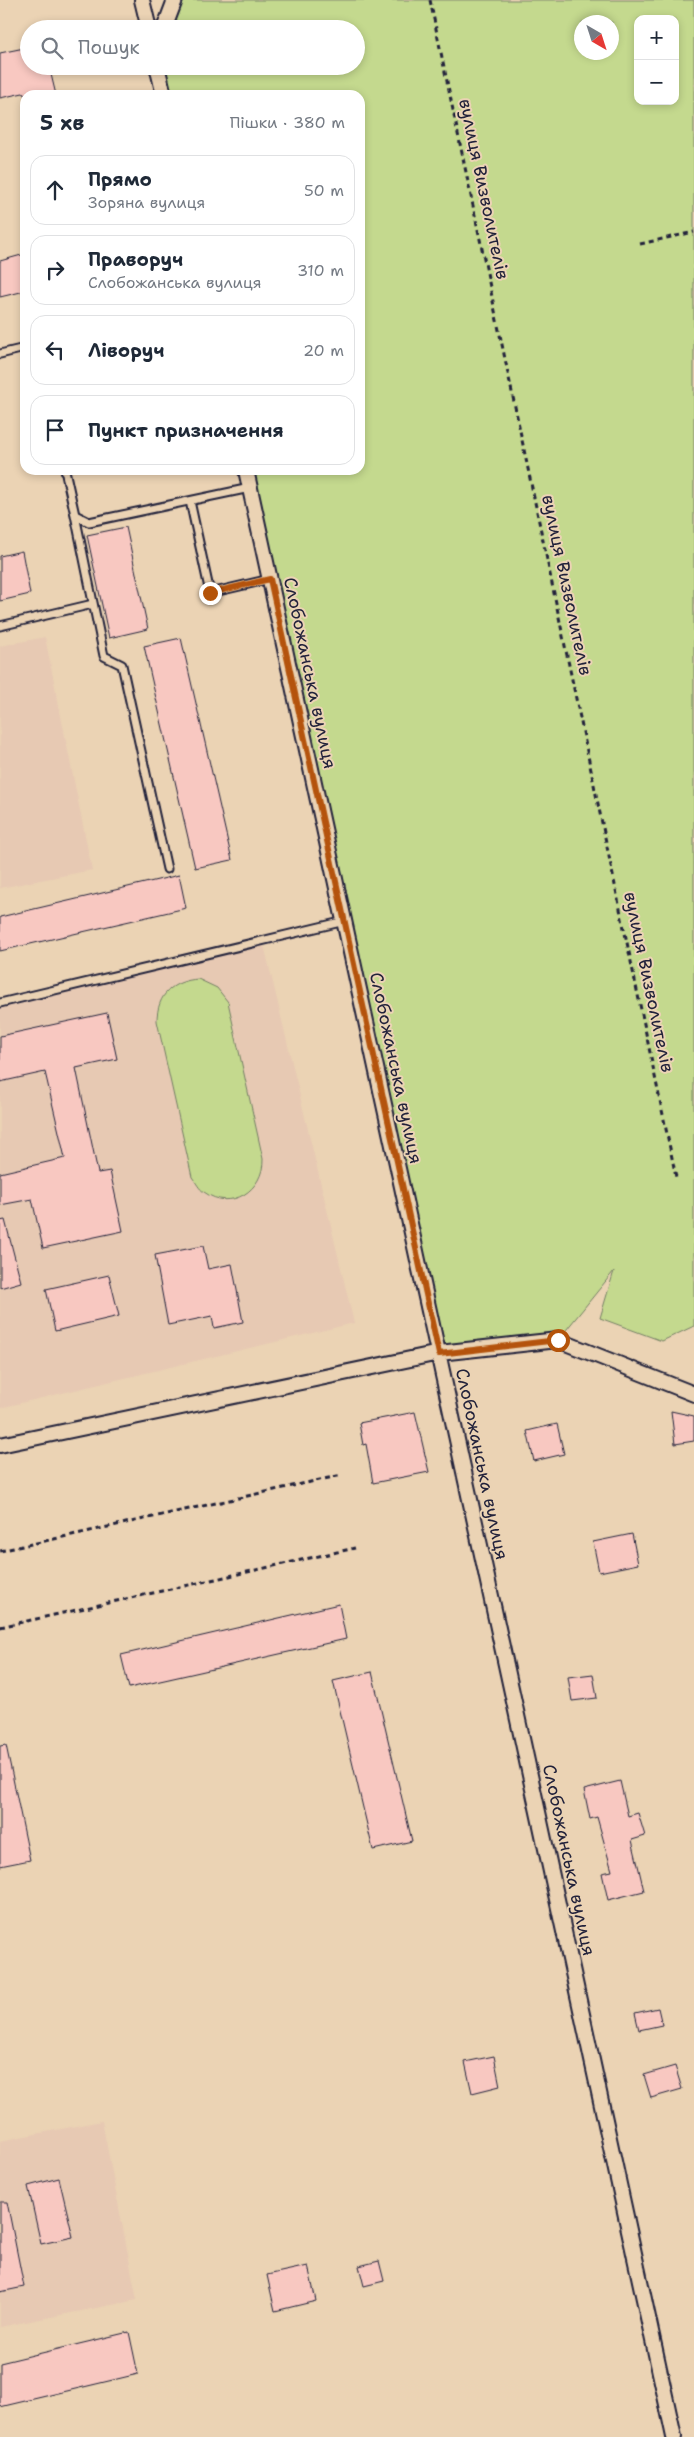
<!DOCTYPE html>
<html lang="uk">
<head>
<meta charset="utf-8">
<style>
  body { margin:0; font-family:"Shantell Sans",sans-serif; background:#f6f6f7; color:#1f2937 }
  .controls { position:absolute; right:15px; top:15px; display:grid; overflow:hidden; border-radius:10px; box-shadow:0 2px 8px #0003 }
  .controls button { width:45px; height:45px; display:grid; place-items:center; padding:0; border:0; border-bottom:1px solid #e0e1e3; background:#fff; color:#1f2937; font:25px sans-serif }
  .compass { position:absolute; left:574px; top:15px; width:45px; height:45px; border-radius:50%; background:#fff; box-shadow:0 2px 8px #0003; rotate:141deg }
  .stop { position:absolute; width:15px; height:15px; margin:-11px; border:4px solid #b45309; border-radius:50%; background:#fff }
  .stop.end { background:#b45309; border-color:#fff; box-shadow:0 1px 5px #0008 }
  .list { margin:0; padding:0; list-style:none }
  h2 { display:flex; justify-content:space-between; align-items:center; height:65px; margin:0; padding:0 20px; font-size:21px }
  h2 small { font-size:16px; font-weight:400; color:#747a83 }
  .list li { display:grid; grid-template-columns:32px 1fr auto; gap:15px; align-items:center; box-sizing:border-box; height:70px; margin:0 10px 10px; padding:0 10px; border:1px solid #e0e1e3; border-radius:15px }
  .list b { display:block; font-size:19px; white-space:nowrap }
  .list p { margin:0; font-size:16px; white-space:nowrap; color:#747a83 }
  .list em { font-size:16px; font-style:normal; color:#747a83 }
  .icon { flex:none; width:28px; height:28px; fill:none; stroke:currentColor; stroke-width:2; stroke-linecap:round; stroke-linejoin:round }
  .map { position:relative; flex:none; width:694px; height:2437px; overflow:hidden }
  .search { position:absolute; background:#fff; box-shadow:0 2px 8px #0003; left:20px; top:20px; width:345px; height:55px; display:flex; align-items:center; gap:12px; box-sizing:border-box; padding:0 18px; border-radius:28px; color:#747a83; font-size:19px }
  .panel { position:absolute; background:#fff; box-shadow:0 2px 8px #0003; left:20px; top:90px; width:345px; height:385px; border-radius:15px }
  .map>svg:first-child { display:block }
</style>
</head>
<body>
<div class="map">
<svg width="694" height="2437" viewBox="0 0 694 2437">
  <rect width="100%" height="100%" fill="#ebd3b4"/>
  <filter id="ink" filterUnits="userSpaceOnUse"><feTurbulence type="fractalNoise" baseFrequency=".02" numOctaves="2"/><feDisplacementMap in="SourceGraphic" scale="10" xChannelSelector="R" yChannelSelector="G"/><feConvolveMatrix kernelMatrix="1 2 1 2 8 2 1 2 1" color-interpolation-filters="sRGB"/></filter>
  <g filter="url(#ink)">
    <!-- built -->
    <path fill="#e7c9b3" d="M45 637 92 870 0 888V646Z
      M264 945 354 1323 0 1408V1008Z
      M102 2121 137 2300 0 2327V2141Z"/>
    <!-- green -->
    <path fill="#c4d98e" stroke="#737e64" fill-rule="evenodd" d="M175 0H694V1326L662 1341 600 1318 614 1271 558 1340 439 1353 246 470H360V95H164L157 66H356V29H164ZM638 19H675V101H638ZM582 22H612V52H582Z
      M198 979 217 988 228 1002 263 1159C264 1190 231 1212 204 1192 199 1189 196 1182 192 1177L157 1021C157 994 173 981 198 979Z"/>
    <!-- building -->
    <path fill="#f8c8c1" stroke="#22223b" d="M29 47V66H49L56 95H24L23 93 0 98V53Z
      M25 254V291L0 297V261Z
      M126 527 148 629 109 638 87 535Z
      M22 551 30 594 0 601V556Z
      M181 638 232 860 195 868 144 646Z
      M179 875 186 908 0 951V917Z
      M107 1013 117 1059 76 1068 98 1173 110 1171 123 1231 43 1248 32 1199 0 1205V1173L65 1158 45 1072 0 1082V1036Z
      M5 1220 21 1282 0 1288V1221Z
      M203 1246 208 1269 232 1264 243 1322 214 1328 212 1316 168 1325 155 1255Z
      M109 1275 119 1316 55 1331 46 1289Z
      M671 1411 694 1416V1441L675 1444Z
      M415 1412 429 1472 373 1483 366 1444 363 1445 359 1423Z
      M557 1424 564 1454 534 1461 527 1431Z
      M632 1534 638 1564 599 1572 593 1542Z
      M339 1604 346 1639 129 1688 121 1655Z
      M372 1672 412 1841 373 1850 333 1681Z
      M593 1674 597 1698 572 1701 568 1677Z
      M6 1745 30 1860 0 1866V1746Z
      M620 1781 628 1816 638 1813 645 1836 632 1840 644 1891 608 1900 602 1873 612 1871 597 1817 590 1819 584 1790Z
      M658 2008 662 2025 639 2030 635 2013Z
      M494 2056 500 2086 472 2093 465 2062Z
      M675 2066 682 2089 651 2098 644 2075Z
      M59 2178 73 2237 41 2244 28 2186Z
      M0 2202H7L24 2287 0 2292Z
      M379 2261 384 2281 364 2286 359 2266Z
      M308 2266 316 2301 275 2311 267 2275Z
      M129 2332 138 2374 0 2407V2363Z"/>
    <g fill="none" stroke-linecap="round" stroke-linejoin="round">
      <defs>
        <path id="lane" d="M0 354 25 348
          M65 470 75 515 89 522 250 488
          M190 501 210 593 270 579
          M75 515 104 656 122 665 167 869
          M0 626 93 604
          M0 1003 345 921"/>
        <path id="street" d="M142 0 149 29
          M164 29 175 0
          M157 66 164 95
          M246 470 674 2437
          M0 1445 439 1353 558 1340 694 1394"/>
      </defs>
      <!-- lane casing -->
      <use href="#lane" stroke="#22223b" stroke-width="11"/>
      <!-- street casing -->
      <use href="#street" stroke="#22223b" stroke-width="18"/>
      <!-- path -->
      <path stroke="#22223b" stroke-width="3" stroke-dasharray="5 4" stroke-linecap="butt" d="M430 0 676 1177
        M640 244 694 232
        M0 1551 342 1475
        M0 1627 355 1548"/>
      <!-- lane -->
      <use href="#lane" stroke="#ebd3b4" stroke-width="7"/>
      <!-- street -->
      <use href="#street" stroke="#ebd3b4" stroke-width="14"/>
    </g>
  </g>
  <g fill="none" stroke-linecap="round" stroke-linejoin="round" filter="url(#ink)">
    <!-- route -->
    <path stroke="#b45309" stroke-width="6" d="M210 593 270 579 439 1354 558 1340"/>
  </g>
  <g text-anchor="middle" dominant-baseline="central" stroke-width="4" stroke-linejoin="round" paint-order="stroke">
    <!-- street labels -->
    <g font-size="18" fill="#22223b" stroke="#ebd3b4">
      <text transform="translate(484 189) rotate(78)">вулиця Визволителів</text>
      <text transform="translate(567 585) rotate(78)">вулиця Визволителів</text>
      <text transform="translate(310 673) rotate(78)">Слобожанська вулиця</text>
      <text transform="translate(649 982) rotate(78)">вулиця Визволителів</text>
      <text transform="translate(396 1068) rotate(78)">Слобожанська вулиця</text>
      <text transform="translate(482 1464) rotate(78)">Слобожанська вулиця</text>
      <text transform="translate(569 1860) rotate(78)">Слобожанська вулиця</text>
    </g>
  </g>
</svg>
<div class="controls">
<button>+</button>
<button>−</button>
</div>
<svg class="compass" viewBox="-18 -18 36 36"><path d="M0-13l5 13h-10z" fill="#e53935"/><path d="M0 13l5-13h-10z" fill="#747a83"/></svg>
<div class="stop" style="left:558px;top:1340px"></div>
<div class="stop end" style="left:210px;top:593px"></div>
<div class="search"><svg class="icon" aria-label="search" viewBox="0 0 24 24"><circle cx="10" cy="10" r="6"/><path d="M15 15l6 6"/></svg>Пошук</div>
<section class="panel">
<h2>5 хв<small>Пішки · 380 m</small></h2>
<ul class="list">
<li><svg class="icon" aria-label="ahead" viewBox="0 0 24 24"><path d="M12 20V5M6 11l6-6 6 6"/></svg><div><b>Прямо</b><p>Зоряна вулиця</p></div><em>50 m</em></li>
<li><svg class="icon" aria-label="right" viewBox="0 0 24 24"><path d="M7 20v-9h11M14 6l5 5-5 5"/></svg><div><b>Праворуч</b><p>Слобожанська вулиця</p></div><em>310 m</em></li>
<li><svg class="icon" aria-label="left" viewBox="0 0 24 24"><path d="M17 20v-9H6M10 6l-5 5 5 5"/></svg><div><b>Ліворуч</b></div><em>20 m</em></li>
<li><svg class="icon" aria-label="arrive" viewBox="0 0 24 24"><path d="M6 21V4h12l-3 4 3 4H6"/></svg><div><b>Пункт призначення</b></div></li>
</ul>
</section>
</div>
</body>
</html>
